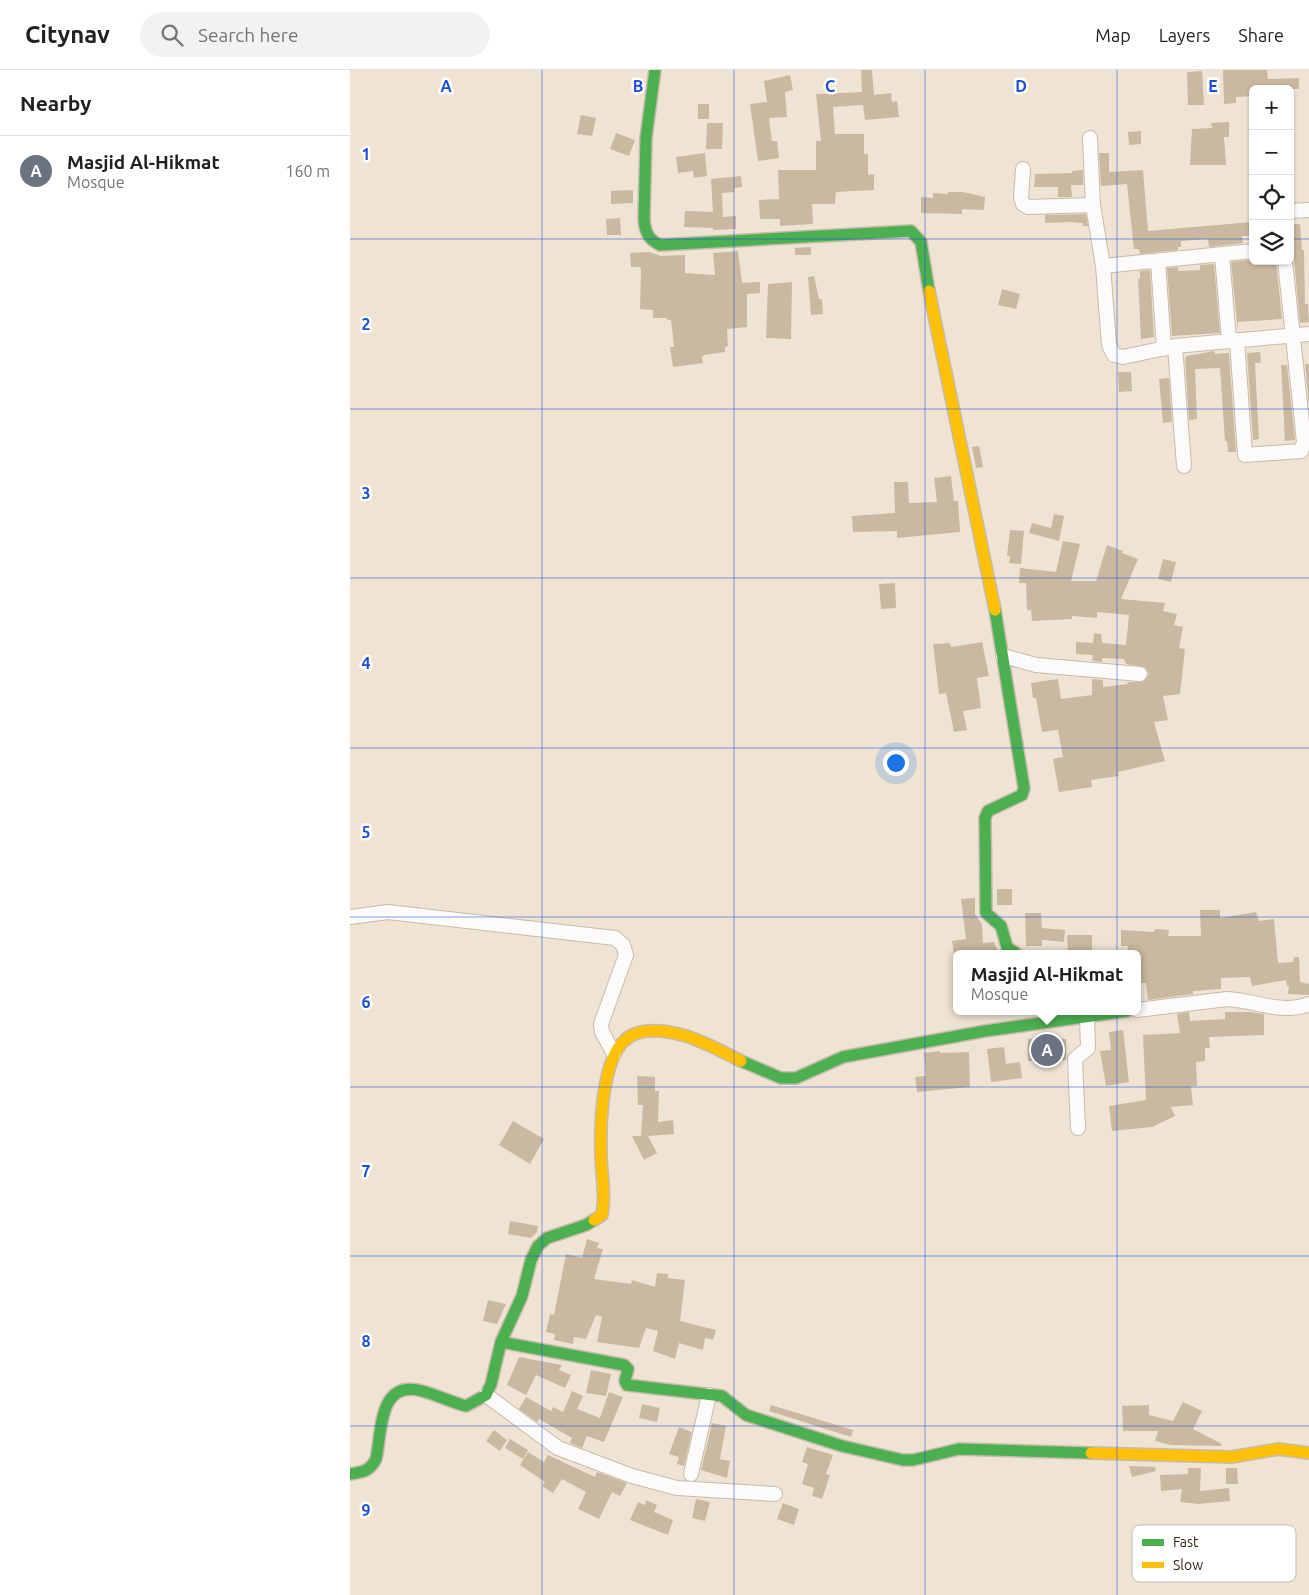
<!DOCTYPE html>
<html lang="en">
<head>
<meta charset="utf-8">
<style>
  body { margin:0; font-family:Ubuntu,sans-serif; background:#f2f2f2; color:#202124 }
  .controls { position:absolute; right:15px; top:15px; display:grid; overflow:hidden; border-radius:8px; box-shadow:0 1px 4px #0004 }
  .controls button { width:45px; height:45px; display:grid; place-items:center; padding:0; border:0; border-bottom:1px solid #e0e0e0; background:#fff; color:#202124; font:25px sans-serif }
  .you { position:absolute; left:545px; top:692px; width:18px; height:18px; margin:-12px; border:4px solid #fff; border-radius:50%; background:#1a73e8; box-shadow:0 0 0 8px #1a73e833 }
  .badge { display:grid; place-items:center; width:32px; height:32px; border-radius:50%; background:#706451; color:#fff; font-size:16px; font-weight:700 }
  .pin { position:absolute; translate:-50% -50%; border:2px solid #fff; box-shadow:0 1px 5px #0006 }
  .popup { position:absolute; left:603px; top:880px; width:188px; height:65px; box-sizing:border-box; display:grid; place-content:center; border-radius:8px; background:#fff; filter:drop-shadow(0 1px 4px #0005); font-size:16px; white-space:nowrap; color:#757577 }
  .popup b { font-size:19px; color:#202124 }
  .popup::after { content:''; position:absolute; left:50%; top:100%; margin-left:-10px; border:10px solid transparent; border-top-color:#fff }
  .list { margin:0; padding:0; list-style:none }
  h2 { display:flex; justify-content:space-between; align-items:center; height:65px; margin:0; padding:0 20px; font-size:21px }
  h2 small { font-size:16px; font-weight:400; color:#757577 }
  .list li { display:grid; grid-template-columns:32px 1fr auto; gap:15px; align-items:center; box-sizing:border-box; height:70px; padding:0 20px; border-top:1px solid #e0e0e0 }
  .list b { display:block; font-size:19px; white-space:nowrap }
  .list p { margin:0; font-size:16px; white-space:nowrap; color:#757577 }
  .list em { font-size:16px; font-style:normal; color:#757577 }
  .icon { flex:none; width:28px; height:28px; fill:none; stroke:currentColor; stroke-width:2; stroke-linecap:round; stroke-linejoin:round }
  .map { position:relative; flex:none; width:959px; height:1525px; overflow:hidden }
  header { display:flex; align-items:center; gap:30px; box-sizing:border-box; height:70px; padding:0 25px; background:#fff; border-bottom:1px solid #e0e0e0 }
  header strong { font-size:24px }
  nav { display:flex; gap:28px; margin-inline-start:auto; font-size:18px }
  .search { width:350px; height:45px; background:#f2f2f2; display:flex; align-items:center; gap:12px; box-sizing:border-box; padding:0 18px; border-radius:28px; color:#757577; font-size:19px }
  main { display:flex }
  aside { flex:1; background:#fff }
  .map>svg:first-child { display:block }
</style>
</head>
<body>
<header>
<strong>Citynav</strong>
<div class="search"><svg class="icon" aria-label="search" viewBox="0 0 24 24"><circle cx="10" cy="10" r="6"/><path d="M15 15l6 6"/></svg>Search here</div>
<nav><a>Map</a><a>Layers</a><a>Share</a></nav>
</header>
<main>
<aside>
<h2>Nearby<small></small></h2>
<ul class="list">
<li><span class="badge" style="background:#6b7280">A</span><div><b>Masjid Al-Hikmat</b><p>Mosque</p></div><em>160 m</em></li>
</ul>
</aside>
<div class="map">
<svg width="959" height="1525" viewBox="0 0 959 1525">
  <rect width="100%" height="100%" fill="#efe4d4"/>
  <!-- building -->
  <path fill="#cab9a0" d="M511 0H522L524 25 541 23 542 32 547 31 549 47 515 50 513 35 483 37 485 64H514V84H518V105L524 104V120L486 122 485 134H462L463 154 430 156V149H410L409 130 429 129 428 100H466V71H471L466 24 512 22Z
    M873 0H917L918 9 949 8V19H902V26L886 27V33L874 34Z
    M852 1 854 35H838L837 2Z
    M440 5 443 20 435 22 437 47 419 48 422 71H427L429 88 408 91 400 34 417 32 414 11Z
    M348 34H359V49H348Z
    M231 45 246 48 242 66 227 64Z
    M879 52V67H874L876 95H840L842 59 862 58 861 53Z
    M357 53H373L372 79H356Z
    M791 61V74L779 75 778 62Z
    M266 63 285 70 279 86 260 79Z
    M355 83 357 106 344 108 343 101 328 103 326 87Z
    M749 83H759V102L793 100 798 161 902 152V166H892L893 173 859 177 858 169 831 171V177H828V180L790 184 789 179H784L777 114 751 116Z
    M733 100V115H721L722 127H708V117H684L685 104 722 103V101Z
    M391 106 392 117 384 118 385 122 372 123 373 147 386 146V159L363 160V158L334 157 335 141 363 142 361 109Z
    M283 120V133L261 134V121Z
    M598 122H613L635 127 634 140 612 139V144L571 143V127L583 128V123L598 124Z
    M736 144 738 156H733V153L720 152 695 153V145Z
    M270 148 271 165H257L256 149Z
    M940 154H950L952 180H954L955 234H958L959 252 950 253 944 190 940 184Z
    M461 177V185H445V178Z
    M388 181 392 213 410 212V223L397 224V257L377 259 378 276 375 277V282L354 285 352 287 353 293 323 297 320 277H324L321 250H317V248H303V240L290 239 291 201 290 197H281L280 183 299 182 311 186 335 185V203L365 205 363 183Z
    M897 190 926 191 932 249 888 252V262L881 192Z
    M864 194 870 263 822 266 817 198 828 197V201L850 200V195Z
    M800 200 804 267 791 269 788 209H790V201Z
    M464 206 469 229H472L473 244 461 245 458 207Z
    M442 212 441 269 416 268 418 214Z
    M652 219 670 224 666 239 648 235Z
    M864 281 865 284 879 283 886 382H878L877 371H875L870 298 845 299 847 349 839 350 835 288 837 286Z
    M910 282 911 293H905L909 369 903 370 897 283Z
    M955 294H959V336Z
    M931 295H937L945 370 935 371Z
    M768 302H781L782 321 769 322Z
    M819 308 822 352 813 353 809 309Z
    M629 376 633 397 626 398 622 377Z
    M601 406 604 431H608L610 462 547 468V461L503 462 502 446 545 443 544 412H558L559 433 587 432 584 408Z
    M704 444 714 446 709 471 679 463 682 453 701 458Z
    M660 460 674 461 671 494 659 493 660 486H657Z
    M713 471 730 474 721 511H746L757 475 773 481 772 483 788 489 771 529 815 533 813 541 827 544 824 555 833 557 829 578 835 579 830 624 813 626 818 650 804 652 815 691 768 702 769 706 741 710 742 717 709 722 703 689 713 687 708 660 692 662 686 628H683L681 613 708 609 711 629 742 625V609L753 610V617L778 614 777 612H793L799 604 795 597 776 594 774 589 752 588V592L742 591 743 585 726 584V572L743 573 744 563 751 564 752 573 776 575 779 545 747 542V548L722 546V549L682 551 681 540H677L676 513H669L670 498 706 502Z
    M813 489 826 492 821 512 808 509Z
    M545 513 546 538 531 539 529 514Z
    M632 572 639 606 627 608 631 638 613 641 617 660 604 662 596 623 589 624 583 574 600 573 601 577Z
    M647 819H662V835H647Z
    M625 828V844L632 854 633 873 644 872 649 884H604L602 871 616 869 611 829Z
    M850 840H870V848L906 842 909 851 924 849 928 893 943 892 944 887H949L950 912 959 914V925L938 924 939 916H937L936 910 902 916 900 907 871 908V919L843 921V924L798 930 796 913H787V884H778V876H771V860L804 862 805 859 819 860 818 866H851Z
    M675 843H691L692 858 715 860 714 872 692 870V876H676Z
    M717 865H742V884H718Z
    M839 942 840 951 875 949V942H901L914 944V965L859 967 860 978H855V991L846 992 847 1016H841L843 1035 821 1037 825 1046 802 1057 762 1061 759 1036 796 1030 793 965 830 963 827 944Z
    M773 960 779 1012 756 1016 750 981 761 980 759 962Z
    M678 969H716V990L678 991Z
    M654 977 656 994 670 992 672 1008 641 1012 637 979Z
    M590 981V983L619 982 620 1017 567 1022 565 1007 576 1006 574 983Z
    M287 1006 305 1007V1021H309L308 1052 323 1050 324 1064 298 1066 307 1083 294 1090 282 1066H291L293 1035H288Z
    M163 1051 194 1069 180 1094 149 1075Z
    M160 1151 188 1156 187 1162 181 1168 158 1164Z
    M237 1169 249 1173 247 1178 253 1179 244 1209 281 1214 282 1210 305 1217 307 1203 318 1204V1208L335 1210 330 1251 366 1260 363 1270 355 1268 353 1280 329 1273 325 1289 303 1281 308 1261 296 1258 289 1278 247 1272 252 1247 246 1245 236 1269 224 1267 223 1274 204 1270 205 1264 196 1262 200 1244 204 1245 216 1184 232 1188Z
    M138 1230 156 1234 147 1254 133 1251Z
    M169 1287 212 1295 209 1300 221 1305 215 1318 186 1305 176 1325 157 1315Z
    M241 1300 261 1304 256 1326 236 1323Z
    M222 1321 233 1326 227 1339 250 1348 259 1322 273 1327 254 1372 237 1366 232 1378 220 1373 222 1368 189 1349 187 1352 169 1339 176 1327 201 1341 203 1337 213 1342Z
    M833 1332 852 1341 843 1359 872 1374 871 1376 821 1375 805 1371 808 1361H773L772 1336 799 1335V1345L823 1351Z
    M292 1334 310 1338 307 1352 289 1348Z
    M421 1335 503 1360 501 1367 419 1341Z
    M362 1353 376 1356 370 1389 380 1391 377 1408 351 1400Z
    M329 1357 342 1362 334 1396 327 1394 329 1387 319 1384Z
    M144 1360 157 1370 150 1381 136 1371Z
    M160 1369 178 1380 173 1389 155 1378Z
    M457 1377 483 1385 476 1404 480 1405 472 1429 462 1426 464 1418 452 1414 458 1394 452 1392Z
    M178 1382 194 1392 198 1385 245 1407 247 1402 277 1413 270 1426 262 1422 249 1449 228 1439 236 1422 212 1409 203 1423 192 1416 195 1412 170 1395Z
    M779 1396 805 1397 806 1401 782 1407Z
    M838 1398H851L850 1421 879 1418 880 1431 849 1434 830 1432 832 1419 811 1421 810 1405 838 1404Z
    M876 1398H887L888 1414H876Z
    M346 1429 360 1432 355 1451 342 1448Z
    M296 1430 307 1435 304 1442 323 1450 318 1465 280 1450 288 1432 295 1435Z
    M433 1433 449 1439 444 1455 427 1449Z"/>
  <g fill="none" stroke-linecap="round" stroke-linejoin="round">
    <defs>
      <path id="street" d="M740 68 743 135
        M673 99 671 128 673 134 678 137 743 135 753 196 759 275 764 285 773 287 825 276 959 264
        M940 141 959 140
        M872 185 879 270
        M808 191 814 279
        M753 196 903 181
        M887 270 895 385 951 381 954 372 935 191
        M825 276 834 396
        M653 586 686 595 790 604
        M0 847 38 842 265 868 273 875 276 885 251 954 252 962 264 984
        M787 940 877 929C904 930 932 945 959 934
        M728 1058 725 989 738 978 737 946
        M136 1325 208 1378 282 1406 327 1418 425 1424
        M341 1404 359 1325"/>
      <path id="fast" d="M305 0 296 68 294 149C295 162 298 169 310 175L561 161 571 172 579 221
        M645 540 674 718 672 725 638 741 635 748 636 843 651 856 657 877 667 884
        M391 991 431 1008H446L493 987 635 961 777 941
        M151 1272 274 1295 278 1299 275 1311 277 1315 372 1326 396 1345 492 1376 553 1390H563L609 1379 741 1383
        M0 1404C13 1402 20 1401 26 1389 32 1362 28 1309 72 1321 87 1325 101 1332 116 1336L136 1325 141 1314 151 1272 172 1226 181 1190 188 1176 197 1168 236 1155 244 1150"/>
      <path id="slow" d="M579 221 645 540
        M244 1150 252 1145 253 1137C255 1120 251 1102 251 1084 250 1055 252 992 274 971 289 956 318 961 336 966 355 972 373 982 391 991
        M741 1383 882 1387 928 1379 959 1383"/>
    </defs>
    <!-- street casing -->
    <use href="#street" stroke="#c7bbab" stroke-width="16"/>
    <!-- fast casing -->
    <use href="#fast" stroke="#c7bbab" stroke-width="14"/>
    <!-- slow casing -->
    <use href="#slow" stroke="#c7bbab" stroke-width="14"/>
    <!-- street -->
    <use href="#street" stroke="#fdfbf9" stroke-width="14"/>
    <!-- fast -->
    <use href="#fast" stroke="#4caf50" stroke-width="11"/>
    <!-- slow -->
    <use href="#slow" stroke="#ffc107" stroke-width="11"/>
  </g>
  <!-- grid -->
  <path fill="none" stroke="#1d4ed8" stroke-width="1" stroke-opacity="0.55" d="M192 0V1525M384 0V1525M575 0V1525M767 0V1525M0 169H903M940 169H959M0 339H959M0 508H959M0 678H959M0 847H959M0 1017H959M0 1186H959M0 1356H959"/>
  <!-- legend -->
  <rect x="782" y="1455" width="164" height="57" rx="8" fill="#fff" stroke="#c0bcb6" stroke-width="1"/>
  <rect x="792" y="1469" width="22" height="7" fill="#4caf50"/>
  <rect x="792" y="1492" width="22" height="6" fill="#ffc107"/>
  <g font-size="14" fill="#2c1f0b">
    <text x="823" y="1477">Fast</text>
    <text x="823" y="1500">Slow</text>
  </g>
  <g font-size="16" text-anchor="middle" font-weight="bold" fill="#1d4ed8" stroke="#fff" stroke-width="5" stroke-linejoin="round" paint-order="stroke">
    <text x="96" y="22">A</text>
    <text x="288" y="22">B</text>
    <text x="480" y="22">C</text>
    <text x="671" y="22">D</text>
    <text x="863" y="22">E</text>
    <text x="16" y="90">1</text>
    <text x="16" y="260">2</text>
    <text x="16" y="429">3</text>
    <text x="16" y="599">4</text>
    <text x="16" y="768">5</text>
    <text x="16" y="938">6</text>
    <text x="16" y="1107">7</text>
    <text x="16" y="1277">8</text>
    <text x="16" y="1446">9</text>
  </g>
</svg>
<div class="controls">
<button>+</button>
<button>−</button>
<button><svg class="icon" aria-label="locate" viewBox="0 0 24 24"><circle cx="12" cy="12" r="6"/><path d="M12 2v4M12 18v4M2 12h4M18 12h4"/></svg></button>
<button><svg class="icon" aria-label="layers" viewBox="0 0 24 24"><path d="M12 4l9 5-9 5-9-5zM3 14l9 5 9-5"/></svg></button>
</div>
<div class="you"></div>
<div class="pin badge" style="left:697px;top:980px;background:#6b7280">A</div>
<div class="popup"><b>Masjid Al-Hikmat</b>Mosque</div>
</div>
</main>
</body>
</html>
